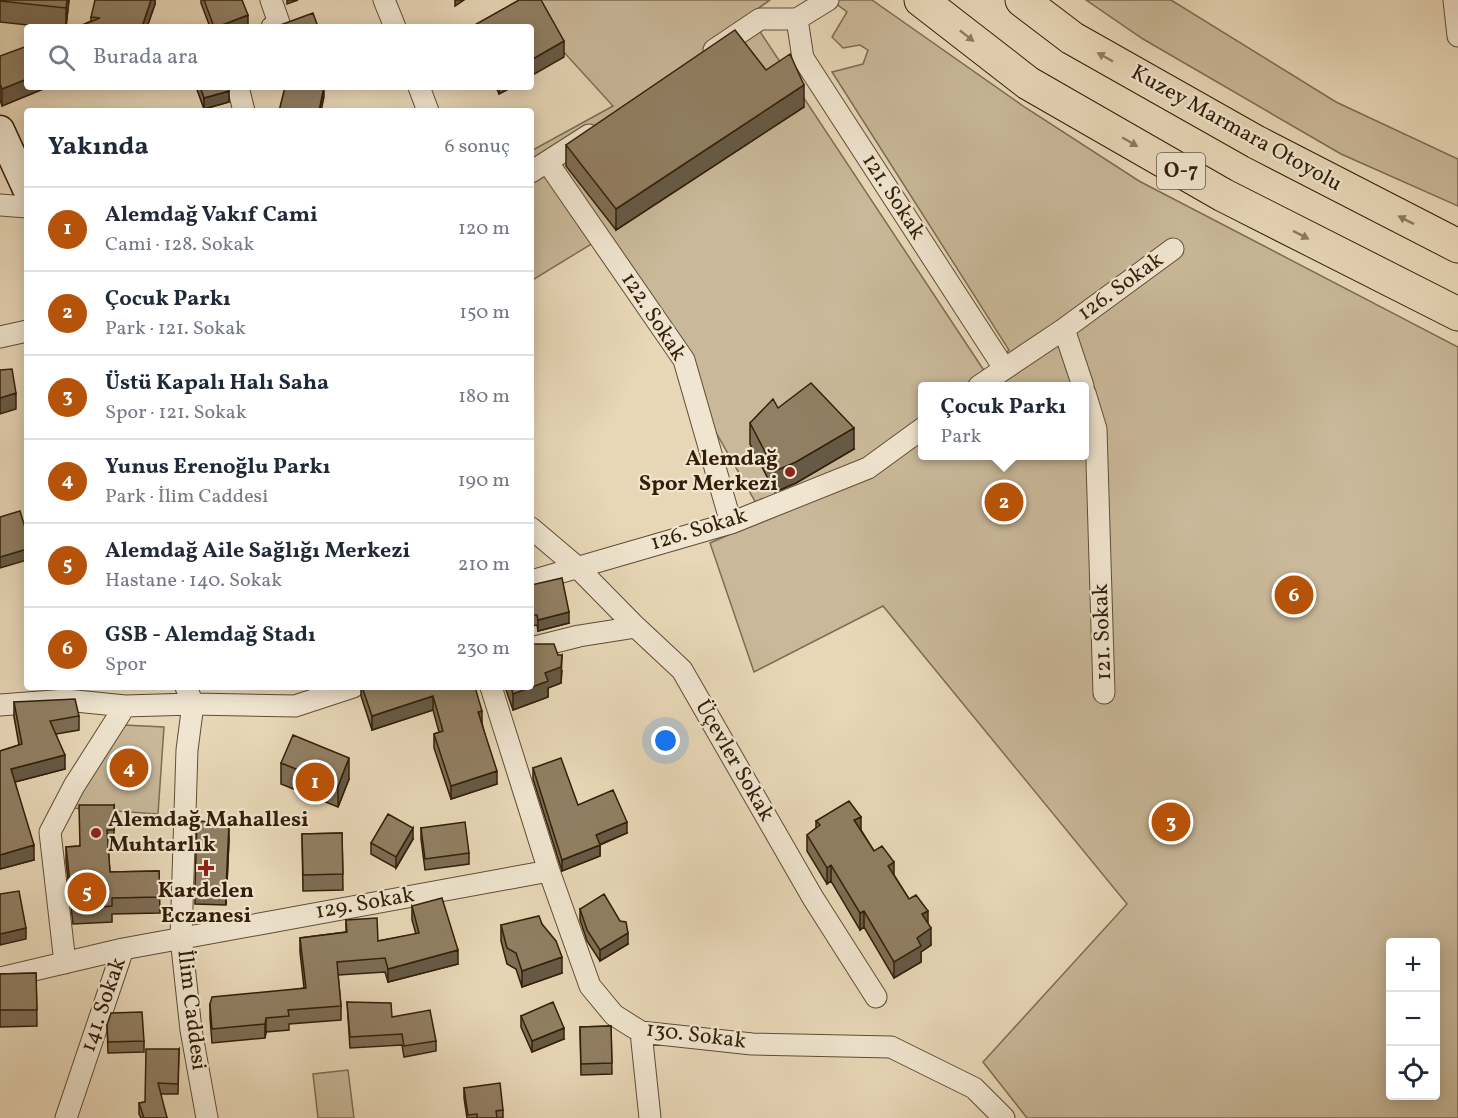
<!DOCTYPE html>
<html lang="tr">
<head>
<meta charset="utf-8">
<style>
  body { margin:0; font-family:Vollkorn,serif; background:#f6f6f7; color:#1f2937 }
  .controls { position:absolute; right:18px; bottom:18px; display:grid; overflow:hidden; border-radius:6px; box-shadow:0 3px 15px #0003 }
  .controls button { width:54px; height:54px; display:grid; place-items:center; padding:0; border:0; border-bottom:2px solid #e0e1e3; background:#fff; color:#1f2937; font:30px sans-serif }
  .you { position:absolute; left:666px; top:741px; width:21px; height:21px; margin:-15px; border:4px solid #fff; border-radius:50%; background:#1a73e8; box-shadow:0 0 0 9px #1a73e833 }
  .badge { display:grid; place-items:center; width:39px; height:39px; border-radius:50%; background:#b45309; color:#fff; font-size:20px; font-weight:700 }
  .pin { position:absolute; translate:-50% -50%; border:3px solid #fff; box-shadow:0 2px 6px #0006 }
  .popup { position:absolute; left:918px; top:382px; width:171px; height:78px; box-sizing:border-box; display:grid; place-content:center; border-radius:6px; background:#fff; filter:drop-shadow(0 2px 4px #0005); font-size:20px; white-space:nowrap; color:#747a83 }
  .popup b { font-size:22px; color:#1f2937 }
  .popup::after { content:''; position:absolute; left:50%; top:100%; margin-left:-12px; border:12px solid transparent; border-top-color:#fff }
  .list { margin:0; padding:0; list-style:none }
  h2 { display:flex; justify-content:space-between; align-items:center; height:78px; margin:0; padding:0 24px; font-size:26px }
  h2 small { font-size:20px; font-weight:400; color:#747a83 }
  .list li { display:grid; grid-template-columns:39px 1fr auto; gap:18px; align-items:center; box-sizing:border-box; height:84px; padding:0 24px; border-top:2px solid #e0e1e3 }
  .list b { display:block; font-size:22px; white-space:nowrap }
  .list p { margin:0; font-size:20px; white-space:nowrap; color:#747a83 }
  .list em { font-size:20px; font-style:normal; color:#747a83 }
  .icon { flex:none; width:33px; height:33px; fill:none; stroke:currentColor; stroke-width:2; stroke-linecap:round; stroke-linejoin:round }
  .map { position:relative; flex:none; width:1458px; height:1118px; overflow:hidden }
  .search { position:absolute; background:#fff; box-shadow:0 3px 15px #0003; left:24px; top:24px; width:510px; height:66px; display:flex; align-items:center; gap:15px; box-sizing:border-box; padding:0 21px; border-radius:6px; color:#747a83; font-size:22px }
  .panel { position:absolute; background:#fff; box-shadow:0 3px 15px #0003; left:24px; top:108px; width:510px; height:582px; border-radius:6px }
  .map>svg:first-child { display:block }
</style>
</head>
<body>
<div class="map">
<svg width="1458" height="1118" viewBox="0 0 1458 1118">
  <rect width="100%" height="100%" fill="#e8d7b7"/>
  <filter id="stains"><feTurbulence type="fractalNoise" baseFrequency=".00333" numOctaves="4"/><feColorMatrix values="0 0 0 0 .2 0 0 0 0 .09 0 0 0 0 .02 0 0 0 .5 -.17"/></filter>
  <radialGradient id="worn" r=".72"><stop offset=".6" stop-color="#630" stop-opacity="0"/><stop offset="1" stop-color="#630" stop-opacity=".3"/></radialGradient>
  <!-- green -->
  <path fill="#c9b899" stroke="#7e6c50" stroke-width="1.5" fill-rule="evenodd" d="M526 0H770L749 15 985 372 1009 350 832 72 863 64 868 50 860 45 843 48 832 37 847 12 831 0H872L1026 108 1139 181 1458 347V1118H1027L983 1062 1127 904 883 606 754 672 710 543 765 519 672 355 593 243 531 281V151L613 106 529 14ZM923 386H1085V456H923ZM1390 942H1436V1096H1390Z
    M1086 0H1171L1336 102 1458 159V206L1341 154 1143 39Z
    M124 725 164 727 158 814 71 808Z
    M348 1070 354 1118H318L313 1074Z"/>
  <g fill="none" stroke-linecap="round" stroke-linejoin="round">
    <defs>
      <path id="street" d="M271 0 279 23 272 27
        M384 0 395 27
        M1454 0 1458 36
        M797 19 803 58 1004 368
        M797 19 828 0
        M714 50 760 19H797
        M238 87 244 111
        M419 87 428 111
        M548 163 684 360 731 523
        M531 172 589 135
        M0 205 27 207
        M1064 329 1083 386
        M0 337 27 331
        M979 386 1064 329 1173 249
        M1085 393 1096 429 1104 693
        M531 528 577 567 636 627
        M531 581 731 523 868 468 923 428
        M531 648 579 636 636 627 682 670 813 898 876 997
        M186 687 193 704 187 750 181 938 191 1030 207 1118
        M491 687 549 871 590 986 614 1015 641 1032 752 1044 891 1047 974 1088 1004 1118
        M0 705 66 700 125 706 193 704 295 706 353 687
        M65 963 50 832 74 786 125 706
        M0 978 123 949
        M641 1032 650 1118
        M66 1118 123 949 549 871"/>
      <path id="secondary" d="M0 130 27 189"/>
      <path id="highway" d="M921 0 1028 83 1223 195 1458 314
        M1022 0 1072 38 1256 142 1458 246"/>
    </defs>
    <!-- street casing -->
    <use href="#street" stroke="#604d34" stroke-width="23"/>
    <!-- secondary casing -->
    <use href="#secondary" stroke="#331f08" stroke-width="31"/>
    <!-- highway casing -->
    <use href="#highway" stroke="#331f08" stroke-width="35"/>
    <!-- street -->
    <use href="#street" stroke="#f0e5d0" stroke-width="21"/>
    <!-- secondary -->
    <use href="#secondary" stroke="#f0e5d0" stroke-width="28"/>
    <!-- highway -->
    <use href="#highway" stroke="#e8d7b7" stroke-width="33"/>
  </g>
  <!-- wall -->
  <path fill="#7d6d55" stroke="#331f08" stroke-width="1.5" d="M0 0H69L66 27H47L0 22Z
    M155 0V4L147 27H80V26L91 21V17Z
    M201 0H242L248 26 246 27H210L201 3Z
    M0 56 27 87H48L2 106 0 100Z
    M766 70 804 107 616 230 566 166V145Z
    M196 87H228L229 102 204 109Z
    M496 87H512L499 94Z
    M778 408 854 449 796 483 775 492 750 444V423Z
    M531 585 569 623 538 631 537 625 531 626Z
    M562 671 561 683 548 688V697L513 710 505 687H531Z
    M361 687H475L482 723 497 784 451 799 434 748V734L439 732 433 710 372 730 361 696Z
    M14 702 79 716V730L56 734 65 769 15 782 34 860 0 869V751L19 745 14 717Z
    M281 763 349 779 338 807 281 784Z
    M533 768 578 805 627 833 600 845V856L562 871 533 779Z
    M114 805V846H108L110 872 159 871 160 913 112 914V922L73 924 66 862V847L79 846Z
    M816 821 861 830 874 851 894 875 909 899 928 924 931 945 921 952V962L894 978 864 927 860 930 831 881 827 884 807 851V835L816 828Z
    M421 828 469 853V864L425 870 421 839Z
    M342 833 343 890 303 891 302 834Z
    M229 839 226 905 195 904V888Z
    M413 839 396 868 371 854V843Z
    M412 906 458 964 388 982 385 972 338 975 341 1006V1020L289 1024V1030L266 1032 265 1038 212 1043 210 1018V1004L304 988 300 952V938L346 932V920L378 941 416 934 412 920Z
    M580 909 628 944 600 961 587 941 580 920Z
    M542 924 562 973 522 987 516 969 507 964 501 941V925Z
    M36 973 37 1026 0 1027V974Z
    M347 1002 392 1017 436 1041V1051L404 1057 402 1045 350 1048Z
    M521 1016 564 1039 532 1052 521 1027Z
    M107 1025 144 1041V1052L108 1053Z
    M611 1026 612 1074 581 1075 580 1027Z
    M179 1049 178 1094H160L167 1118H141L139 1114V1103L145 1102Z
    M464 1088 503 1110V1118H467L464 1098Z"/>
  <!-- shaded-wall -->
  <path fill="#665945" stroke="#331f08" stroke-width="1.5" d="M67 0H69L66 27V8Z
    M151 0H155V4L147 27H142Z
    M287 0H298L287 4Z
    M455 0H464L455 6Z
    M248 15V26L246 27H217Z
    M564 41V57L531 76V60Z
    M27 79V87H48L2 106V89Z
    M804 85V107L616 230V209Z
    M324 87V97L321 111H319Z
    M499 87H512L499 94Z
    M229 91V102L204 109V98Z
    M16 393V409L0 414V398Z
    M854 428V449L796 483 775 492V471Z
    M27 549V560L0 568V557Z
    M569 612V623L538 631V620Z
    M562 655 561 683 548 688V697L513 710V694L545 673Z
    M433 696V710L372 730V716Z
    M482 711V724L478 712Z
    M65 755V769L11 783V769Z
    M349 758V779L338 807V786Z
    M497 771V784L451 799V786Z
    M861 817V833L854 820Z
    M627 822V833L596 846V835Z
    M229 823V839L226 905V889Z
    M413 828V839L396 868V857Z
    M34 845V860L0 869V855Z
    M600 845V856L562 871V860Z
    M894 862V879L888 866Z
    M831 865V881L827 884V868Z
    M864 911V927L860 930V913Z
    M928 911V927L922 914Z
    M26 928V939L0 945V934Z
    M931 928V945L921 952V962L894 978V962L917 938Z
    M628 933V944L600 961V950Z
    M458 950V964L388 982V969Z
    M562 957V973L522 987V971Z
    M266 1018V1032L265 1038V1024Z
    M564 1028V1039L532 1052V1041Z"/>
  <!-- building -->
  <path fill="#917f63" stroke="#331f08" stroke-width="1.5" d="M0 0H67L66 8 0 1Z
    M95 0H151L142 27H84L80 26 100 18 91 17Z
    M204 0H242L248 15 217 27H214Z
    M519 0H541L564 41 531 60V27H471Z
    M313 13 318 27H275Z
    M735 30 766 70 790 54 804 85 616 209 566 145Z
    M27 46V79L2 89 0 84V56Z
    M200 87H228L229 91 204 98Z
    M285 87H324L319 111H279Z
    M12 369 16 393 0 398V370Z
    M811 383 854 428 796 462 775 471 750 423 773 399 778 408Z
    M20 511 27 534V549L0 557V517Z
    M562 578 569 612 538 620 537 615H531V585Z
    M531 644H554L558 655H562L561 667 545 673 548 681 513 694 511 687H531Z
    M362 687H475L482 711 478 712 497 771 451 786 434 734 443 731 433 696 372 716Z
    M75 699 79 716 50 721 65 755 11 769 34 845 0 855V751L22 744 14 702Z
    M293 735 349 758 338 786 281 763Z
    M561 758 578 805 613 790 627 822 596 835 600 845 562 860 533 768Z
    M849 801 861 817 854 820 874 851 882 846 894 862 888 866 909 899 916 895 928 911 922 914 931 928 917 938 921 946 894 962 864 911 860 913 831 865 827 868 807 835 820 825 816 821Z
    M79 805H114V830H107L110 872 159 871 160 897 112 898V906L73 909 66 847 80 846Z
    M388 814 413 828 396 857 371 843Z
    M197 821 229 823 226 889 195 888Z
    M465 822 469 853 425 859 421 828Z
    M342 833 343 874 303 875 302 834Z
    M19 891 26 928 0 934V894Z
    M604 894 620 921 626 922 628 933 600 950 587 930 580 909Z
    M442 898 458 950 388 969 385 958 337 962 341 1006 288 1010 289 1016 266 1018 265 1024 212 1029 210 1004 212 997 306 988 300 938 347 932 346 920 377 918 378 941 419 933 412 906Z
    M539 916 542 924 556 941 562 957 522 971 516 953 507 948 501 925Z
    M36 973 37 1010H0V974Z
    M347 1002 391 1003 392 1017 430 1010 436 1041 404 1046 402 1034 350 1037Z
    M553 1002 564 1028 532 1041 521 1016Z
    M142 1012 144 1041 108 1042 107 1025 111 1013Z
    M611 1026 612 1063 581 1064 580 1027Z
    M146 1049H179L178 1084 158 1083 167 1118H144L139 1103 145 1102Z
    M500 1083 503 1110 496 1111 497 1118H477V1114L468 1115 464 1088Z"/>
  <!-- one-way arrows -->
  <defs><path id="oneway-solid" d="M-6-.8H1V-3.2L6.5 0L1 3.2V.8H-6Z" transform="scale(1.5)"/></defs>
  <g fill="#8e7b60">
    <use href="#oneway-solid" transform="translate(967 36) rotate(38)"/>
    <use href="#oneway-solid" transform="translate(1105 57) rotate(-151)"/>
    <use href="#oneway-solid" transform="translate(1130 142) rotate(30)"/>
    <use href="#oneway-solid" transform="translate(1406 220) rotate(-153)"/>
    <use href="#oneway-solid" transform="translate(1301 235) rotate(27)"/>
  </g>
  <!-- markers -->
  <g fill="#8f2418" stroke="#f0e5d0" stroke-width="2">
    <circle cx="790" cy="472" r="6"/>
    <circle cx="96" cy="833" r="6"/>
    <path d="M203 859h6v6h6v6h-6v6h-6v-6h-6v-6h6z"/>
  </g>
  <g text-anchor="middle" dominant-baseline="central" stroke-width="4.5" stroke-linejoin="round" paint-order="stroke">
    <!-- shield labels -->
    <rect fill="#f0e5d0" stroke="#6c5a44" stroke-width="1.5" x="1157" y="153" width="48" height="36" rx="4.5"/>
    <g font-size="21" font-weight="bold" fill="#331f08">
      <text x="1181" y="171">O-7</text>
    </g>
    <!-- street labels -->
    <g font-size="22" fill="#331f08" stroke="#f0e5d0">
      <text transform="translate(1236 129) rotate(29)">Kuzey Marmara Otoyolu</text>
      <text transform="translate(893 197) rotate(57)">121. Sokak</text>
      <text transform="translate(1121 287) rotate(-36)">126. Sokak</text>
      <text transform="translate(653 317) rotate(57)">122. Sokak</text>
      <text transform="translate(699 530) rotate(-17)">126. Sokak</text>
      <text transform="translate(1103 632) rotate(-92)">121. Sokak</text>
      <text transform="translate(734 761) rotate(60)">Üçevler Sokak</text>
      <text transform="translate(365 904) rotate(-10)">129. Sokak</text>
      <text transform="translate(104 1005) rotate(-71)">141. Sokak</text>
      <text transform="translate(191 1010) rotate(83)">İlim Caddesi</text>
      <text transform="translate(696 1036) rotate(7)">130. Sokak</text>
    </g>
    <!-- poi labels -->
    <g font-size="22" font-weight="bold" fill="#331f08" stroke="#f0e5d0" text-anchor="end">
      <text x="778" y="459">Alemdağ<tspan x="778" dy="25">Spor Merkezi</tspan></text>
      <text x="108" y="820" text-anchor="start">Alemdağ Mahallesi<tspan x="108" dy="25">Muhtarlık</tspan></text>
      <text x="206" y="891" text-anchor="middle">Kardelen<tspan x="206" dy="25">Eczanesi</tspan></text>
    </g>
  </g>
  <rect width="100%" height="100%" filter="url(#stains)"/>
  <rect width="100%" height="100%" fill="url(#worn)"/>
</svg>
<div class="controls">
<button>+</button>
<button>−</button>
<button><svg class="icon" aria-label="locate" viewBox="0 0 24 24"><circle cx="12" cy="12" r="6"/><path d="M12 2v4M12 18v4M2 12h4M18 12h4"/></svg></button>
</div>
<div class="you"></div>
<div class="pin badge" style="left:315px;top:782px">1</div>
<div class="pin badge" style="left:1004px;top:502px">2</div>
<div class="popup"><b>Çocuk Parkı</b>Park</div>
<div class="pin badge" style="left:1171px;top:822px">3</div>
<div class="pin badge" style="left:129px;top:768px">4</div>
<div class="pin badge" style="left:87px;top:892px">5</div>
<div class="pin badge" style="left:1294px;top:595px">6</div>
<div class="search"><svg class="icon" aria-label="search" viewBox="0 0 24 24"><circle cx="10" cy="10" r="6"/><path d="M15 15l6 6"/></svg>Burada ara</div>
<section class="panel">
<h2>Yakında<small>6 sonuç</small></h2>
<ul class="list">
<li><span class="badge">1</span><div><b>Alemdağ Vakıf Cami</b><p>Cami · 128. Sokak</p></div><em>120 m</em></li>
<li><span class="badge">2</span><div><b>Çocuk Parkı</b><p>Park · 121. Sokak</p></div><em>150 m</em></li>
<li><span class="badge">3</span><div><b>Üstü Kapalı Halı Saha</b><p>Spor · 121. Sokak</p></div><em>180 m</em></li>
<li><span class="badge">4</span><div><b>Yunus Erenoğlu Parkı</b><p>Park · İlim Caddesi</p></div><em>190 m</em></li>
<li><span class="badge">5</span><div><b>Alemdağ Aile Sağlığı Merkezi</b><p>Hastane · 140. Sokak</p></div><em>210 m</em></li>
<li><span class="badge">6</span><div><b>GSB - Alemdağ Stadı</b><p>Spor</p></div><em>230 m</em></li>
</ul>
</section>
</div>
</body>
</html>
